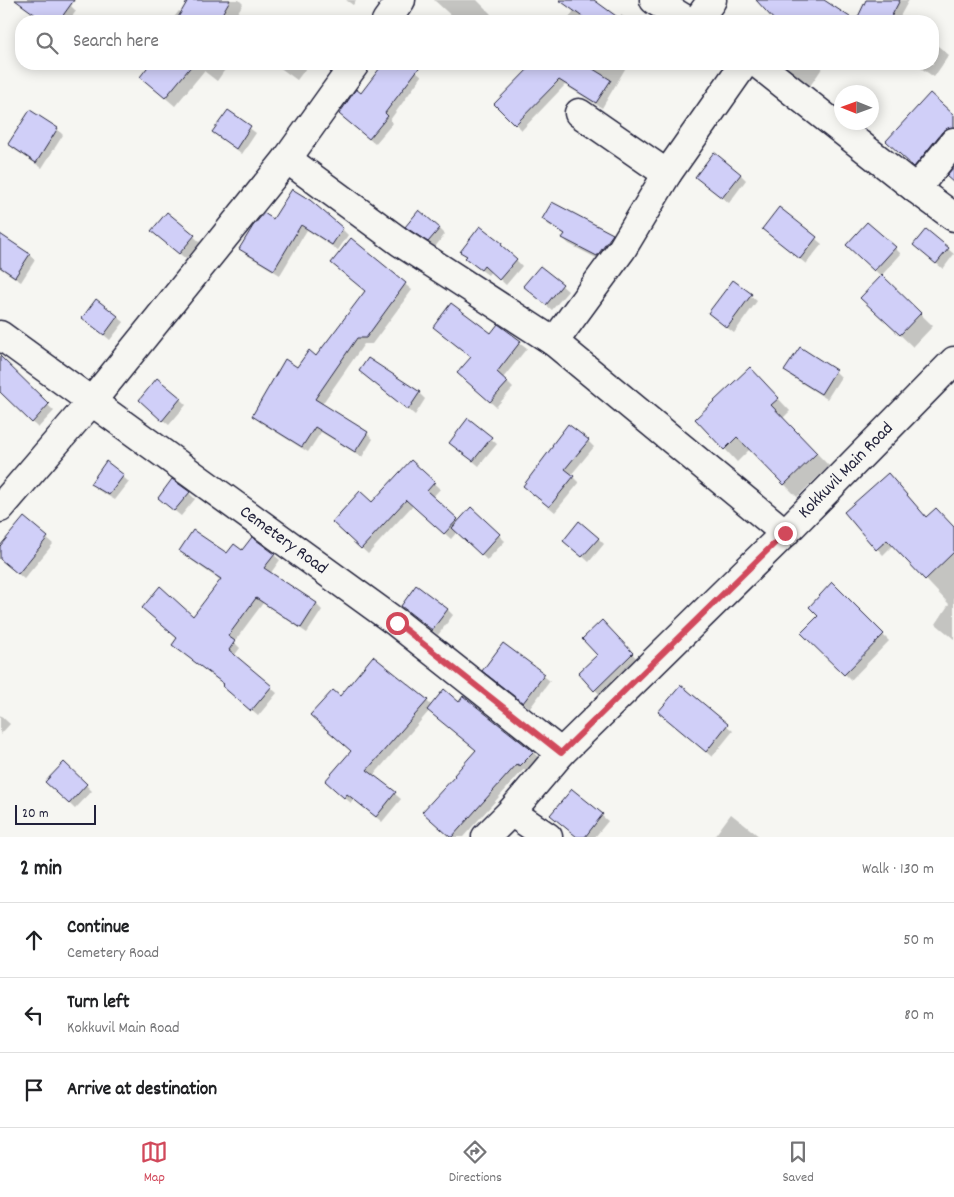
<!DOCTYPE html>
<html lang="en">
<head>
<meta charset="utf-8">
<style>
  body { margin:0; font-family:Dekko,sans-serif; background:#f6f6f6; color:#202124 }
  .compass { position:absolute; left:834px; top:85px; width:45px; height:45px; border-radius:50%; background:#fff; box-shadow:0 2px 12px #0003; rotate:271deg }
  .scale { position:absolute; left:15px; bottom:12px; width:81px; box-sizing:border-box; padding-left:5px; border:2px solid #22223b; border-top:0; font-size:14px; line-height:18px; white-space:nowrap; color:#22223b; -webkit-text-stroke:4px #f6f6f2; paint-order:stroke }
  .stop { position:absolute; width:15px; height:15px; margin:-11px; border:4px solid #d1495b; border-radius:50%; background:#fff }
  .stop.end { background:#d1495b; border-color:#fff; box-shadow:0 1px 5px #0008 }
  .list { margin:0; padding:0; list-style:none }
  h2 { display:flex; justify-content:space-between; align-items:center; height:65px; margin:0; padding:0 20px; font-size:21px }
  h2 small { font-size:16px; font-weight:400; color:#757577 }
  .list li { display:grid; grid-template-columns:32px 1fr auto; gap:15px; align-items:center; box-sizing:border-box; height:75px; padding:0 20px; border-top:1px solid #e0e0e0 }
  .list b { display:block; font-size:19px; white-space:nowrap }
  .list p { margin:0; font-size:16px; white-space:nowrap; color:#757577 }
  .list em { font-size:16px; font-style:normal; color:#757577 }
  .icon { flex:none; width:28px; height:28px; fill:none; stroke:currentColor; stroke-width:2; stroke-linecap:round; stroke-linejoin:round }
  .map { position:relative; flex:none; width:954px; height:837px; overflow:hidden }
  .search { position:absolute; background:#fff; box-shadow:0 2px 12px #0003; left:15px; right:15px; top:15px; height:55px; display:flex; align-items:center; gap:12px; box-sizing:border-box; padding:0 18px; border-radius:20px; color:#757577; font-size:19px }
  .sheet { height:290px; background:#fff }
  nav { display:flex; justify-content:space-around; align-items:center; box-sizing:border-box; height:70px; border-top:1px solid #e0e0e0; background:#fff; font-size:14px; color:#757577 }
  nav a { display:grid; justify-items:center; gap:2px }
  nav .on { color:#d1495b }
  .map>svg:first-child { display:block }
</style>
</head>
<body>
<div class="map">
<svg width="954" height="837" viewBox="0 0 954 837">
  <rect width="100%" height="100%" fill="#f6f6f2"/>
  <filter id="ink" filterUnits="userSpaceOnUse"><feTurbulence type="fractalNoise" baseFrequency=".02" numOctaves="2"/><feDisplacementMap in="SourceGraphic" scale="10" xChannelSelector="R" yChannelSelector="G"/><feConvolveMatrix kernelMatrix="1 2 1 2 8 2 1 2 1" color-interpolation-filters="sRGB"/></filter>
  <g filter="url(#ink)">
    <!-- shadow -->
    <path fill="#0003" d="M32 0H75L71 6 76 11 69 21H44L26 7Z
      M190 0H239L243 4 232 21H171L179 11 182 13Z
      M346 0H356L353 5Z
      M434 0H477L491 14 485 21H457Z
      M581 0H592L618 19 621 15 630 21H567Z
      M868 0H909L899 18 903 21H857Z
      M933 42 949 55 934 77 915 64H933Z
      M152 64H229L217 81 204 71 175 106 141 77Z
      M275 64H309L297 80Z
      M384 64H407L422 76 390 120 393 123 375 144 346 120 361 95Z
      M536 64H628L602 108 565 85 522 130 496 104 521 85Z
      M781 64H825L810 86Z
      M30 111 57 129 63 135 42 168 15 150 9 144Z
      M228 112 256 133 242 154 214 132Z
      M954 117V134L920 172 887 141Z
      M740 174 746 180 729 203 696 177Z
      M779 209 822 244 806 264 770 234Z
      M168 214 200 242 186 259 159 237Z
      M543 219 612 235 618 241 604 262 569 244 563 238 566 235 549 225Z
      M273 220 342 229 348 235 338 250 307 230 280 275 247 255 241 249Z
      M407 227 439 228 445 234 435 247Z
      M926 231 954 254 943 269 914 245Z
      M351 240 412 290 372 344H364L322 404 367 433 373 439 362 457 321 432 308 452 260 422 254 416 297 369 317 358 366 291Z
      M501 244 522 266 506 285 491 271 488 275 473 264 462 252Z
      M848 245 895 248 901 254 881 276 933 326 913 347 874 310 882 277Z
      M0 248 29 255 35 260 21 282 0 268Z
      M540 267 568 291 552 310 531 292Z
      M733 281 757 301 734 333 716 319Z
      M96 300 124 322 110 340 84 318Z
      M498 326 527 348 503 378 513 388 496 407 465 379 472 358 434 327 491 335Z
      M0 364 13 371 54 411 38 428 0 391Z
      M786 371H835L841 377 827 399 792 377Z
      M367 376 419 393 425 399 415 415Z
      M762 381 790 411 783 418 829 466 797 497 750 449 737 462 725 449Z
      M180 399 186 405 169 425 146 406Z
      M469 420 497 444 479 466 457 448Z
      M588 441 594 447 571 475 579 483 555 512 524 486Z
      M411 462 440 489 432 498 460 522 471 509 505 541 487 560 457 532 451 539 413 505 368 554 340 528 372 504Z
      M106 463 129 482 115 500 98 490 92 484Z
      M189 493 195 499 181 516 165 503Z
      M845 512 926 519 954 528V639L936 624 949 604 893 545 883 555Z
      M25 519 53 544 24 579 0 558V548Z
      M598 538 604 544 589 562 571 546Z
      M181 551 228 554 242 552 274 555 280 560 270 574 316 604 322 610 307 633 263 603 234 642 240 648 234 656 277 693 258 716 230 692 225 685 180 650 194 618 221 581 187 557Z
      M832 584 889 641 851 680 803 633 819 616Z
      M402 606 447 609 453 615 438 635Z
      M608 627 638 660 601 696 580 673 599 655Z
      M503 644 550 681 530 708 490 676Z
      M681 687 733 731 712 757 666 718Z
      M341 698 427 701 432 706 459 703 533 752 539 758 527 771 524 769 463 837H451L457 776 477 750 430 710 373 776 401 799 382 822 354 799 351 803 332 787 352 751Z
      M0 715 10 724 0 735Z
      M64 764 92 791 75 809 47 782Z
      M572 791 608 821 595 837H577Z
      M731 814 760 837H714Z"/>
    <!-- building -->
    <path fill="#d0cff8" stroke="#22223b" d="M15 0H74L59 21H44Z
      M188 0H230L218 21H176Z
      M559 0H594L623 21H588Z
      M756 0H824L856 21 866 0H900L889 21H775Z
      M150 64H193L165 98 140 77Z
      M383 64H422L385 113 388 116 369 139 339 114 356 89 361 93Z
      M533 64H585L611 80 596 103 559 80 515 125 494 104Z
      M930 93 954 115V127L948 128 942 132 914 167 886 141Z
      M30 110 58 128 36 163 8 144Z
      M228 110 251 126 236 149 212 132Z
      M714 152 741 174 722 198 695 177Z
      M954 167V183L946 176Z
      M292 189 310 200 343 228 332 245 301 225 274 270 239 249 253 226 264 213 273 219Z
      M552 202 613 234 597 256 562 238 565 234 542 219Z
      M779 207 817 237 800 259 762 229Z
      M419 210 440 228 428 242 405 227Z
      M167 212 195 235 179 254 151 231Z
      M867 222 896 247 874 271 846 245Z
      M480 226 502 243 501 245 517 259 499 280 484 266 481 270 465 258 467 256 460 252Z
      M926 229 949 248 936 264 913 245Z
      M0 234 30 254 15 277 0 267Z
      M351 238 406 283 366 338H357L315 399 368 432 355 452 315 427 302 447 252 416 285 359 297 367 309 350 316 356 365 291 331 263Z
      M540 266 563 284 546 305 523 286Z
      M882 275 921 313 900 335 860 298Z
      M733 280 752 294 727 328 708 313Z
      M96 299 118 316 104 335 82 318Z
      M451 303 491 333 498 324 521 341 497 372 508 382 490 402 457 373 471 357 433 327Z
      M800 347 836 370 821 394 784 371Z
      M0 356 49 404 32 423 0 392Z
      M368 358 420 392 408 410 359 371Z
      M750 367 779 398 771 405 817 453 784 485 737 437 724 450 695 419Z
      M157 378 181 398 162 421 139 400Z
      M468 418 492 437 473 461 449 443Z
      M568 424 589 440 565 469 574 476 549 507 523 486 553 446 552 445Z
      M411 460 435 482 427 491 458 519 444 534 406 500 361 549 332 522 360 491 372 502Z
      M106 461 124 475 109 495 90 484Z
      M888 473 926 517 936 508 954 527V552L925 580 887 540 876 550 844 512Z
      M172 479 190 492 174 511 158 498Z
      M471 507 500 534 481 555 452 528Z
      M24 517 48 537 18 574 0 559V546Z
      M579 521 599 538 582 557 563 541Z
      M193 530 227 553 234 544 242 550 252 537 275 554 264 568 317 603 301 628 256 598 228 636 235 641 229 650 272 686 251 711 222 686 224 684 172 645 177 638 142 608 160 586 193 616 221 579 179 551Z
      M832 582 884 634 844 675 801 633 818 616 809 607Z
      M416 585 448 609 432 630 401 606Z
      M602 620 633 653 594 691 578 673 597 655 582 639Z
      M503 643 545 674 523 703 482 671Z
      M373 656 428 700 367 770 396 792 376 817 347 794 344 798 325 781 351 751 310 715 333 690 340 696Z
      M681 685 728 724 706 752 658 712Z
      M444 689 459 702 463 696 534 752 520 766 517 764 452 837H450L422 812 455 776 454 775 476 750 427 710Z
      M64 762 87 784 69 804 45 782Z
      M572 789 603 814 585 837H577L550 815Z"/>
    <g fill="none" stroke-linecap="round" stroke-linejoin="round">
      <defs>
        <g id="street">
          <path d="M654 0 688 21"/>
          <path d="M386 21 401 0"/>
          <path d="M697 21 712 0"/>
          <path d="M758 64 916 189 954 217"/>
          <path d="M579 113 667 174"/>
          <path d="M287 159 400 242 554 342 785 533"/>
          <path d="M916 189 954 142"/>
          <path id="s1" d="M0 335 397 623 561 753"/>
          <path d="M554 342 622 249 667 174 744 64"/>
          <path d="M0 508 92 401 287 159 355 64"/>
          <path d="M511 812 548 837"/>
          <path id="s2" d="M486 837 511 812 561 753 785 533 954 361"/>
        </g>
      </defs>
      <!-- street casing -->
      <use href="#street" stroke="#22223b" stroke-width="31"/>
      <!-- street -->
      <use href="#street" stroke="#f6f6f2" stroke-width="28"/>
    </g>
  </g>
  <g fill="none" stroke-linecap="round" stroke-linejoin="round" filter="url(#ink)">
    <!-- route -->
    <path stroke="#d1495b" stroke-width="6" d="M397 623 561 753 785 533"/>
  </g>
  <g text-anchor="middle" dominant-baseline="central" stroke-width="5" stroke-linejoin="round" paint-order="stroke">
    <!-- street labels -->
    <g font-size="18" fill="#22223b" stroke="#f6f6f2">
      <text stroke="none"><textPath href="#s2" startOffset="514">Kokkuvil Main Road</textPath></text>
      <text stroke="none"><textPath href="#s1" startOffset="350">Cemetery Road</textPath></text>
    </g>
  </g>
</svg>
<svg class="compass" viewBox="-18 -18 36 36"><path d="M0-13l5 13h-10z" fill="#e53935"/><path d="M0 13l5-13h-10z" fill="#757577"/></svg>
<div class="scale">20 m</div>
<div class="stop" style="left:397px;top:623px"></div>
<div class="stop end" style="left:785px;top:533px"></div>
<div class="search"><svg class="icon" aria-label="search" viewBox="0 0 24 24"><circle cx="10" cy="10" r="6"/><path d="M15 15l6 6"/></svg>Search here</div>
</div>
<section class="sheet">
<h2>2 min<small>Walk · 130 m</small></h2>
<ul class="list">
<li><svg class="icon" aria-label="ahead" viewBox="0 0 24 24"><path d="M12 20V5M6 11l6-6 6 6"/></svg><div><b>Continue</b><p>Cemetery Road</p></div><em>50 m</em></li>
<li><svg class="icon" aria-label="left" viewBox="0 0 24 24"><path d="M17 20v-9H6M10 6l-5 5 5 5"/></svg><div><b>Turn left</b><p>Kokkuvil Main Road</p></div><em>80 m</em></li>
<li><svg class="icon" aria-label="arrive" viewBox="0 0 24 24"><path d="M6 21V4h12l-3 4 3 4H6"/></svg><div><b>Arrive at destination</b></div></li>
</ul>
</section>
<nav>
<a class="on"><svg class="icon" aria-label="map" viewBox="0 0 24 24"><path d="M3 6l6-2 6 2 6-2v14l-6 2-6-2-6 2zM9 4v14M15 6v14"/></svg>Map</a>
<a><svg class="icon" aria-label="directions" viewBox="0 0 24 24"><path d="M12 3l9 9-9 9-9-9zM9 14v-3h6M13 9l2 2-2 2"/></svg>Directions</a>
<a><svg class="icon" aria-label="saved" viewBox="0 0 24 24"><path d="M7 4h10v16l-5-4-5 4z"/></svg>Saved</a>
</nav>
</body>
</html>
